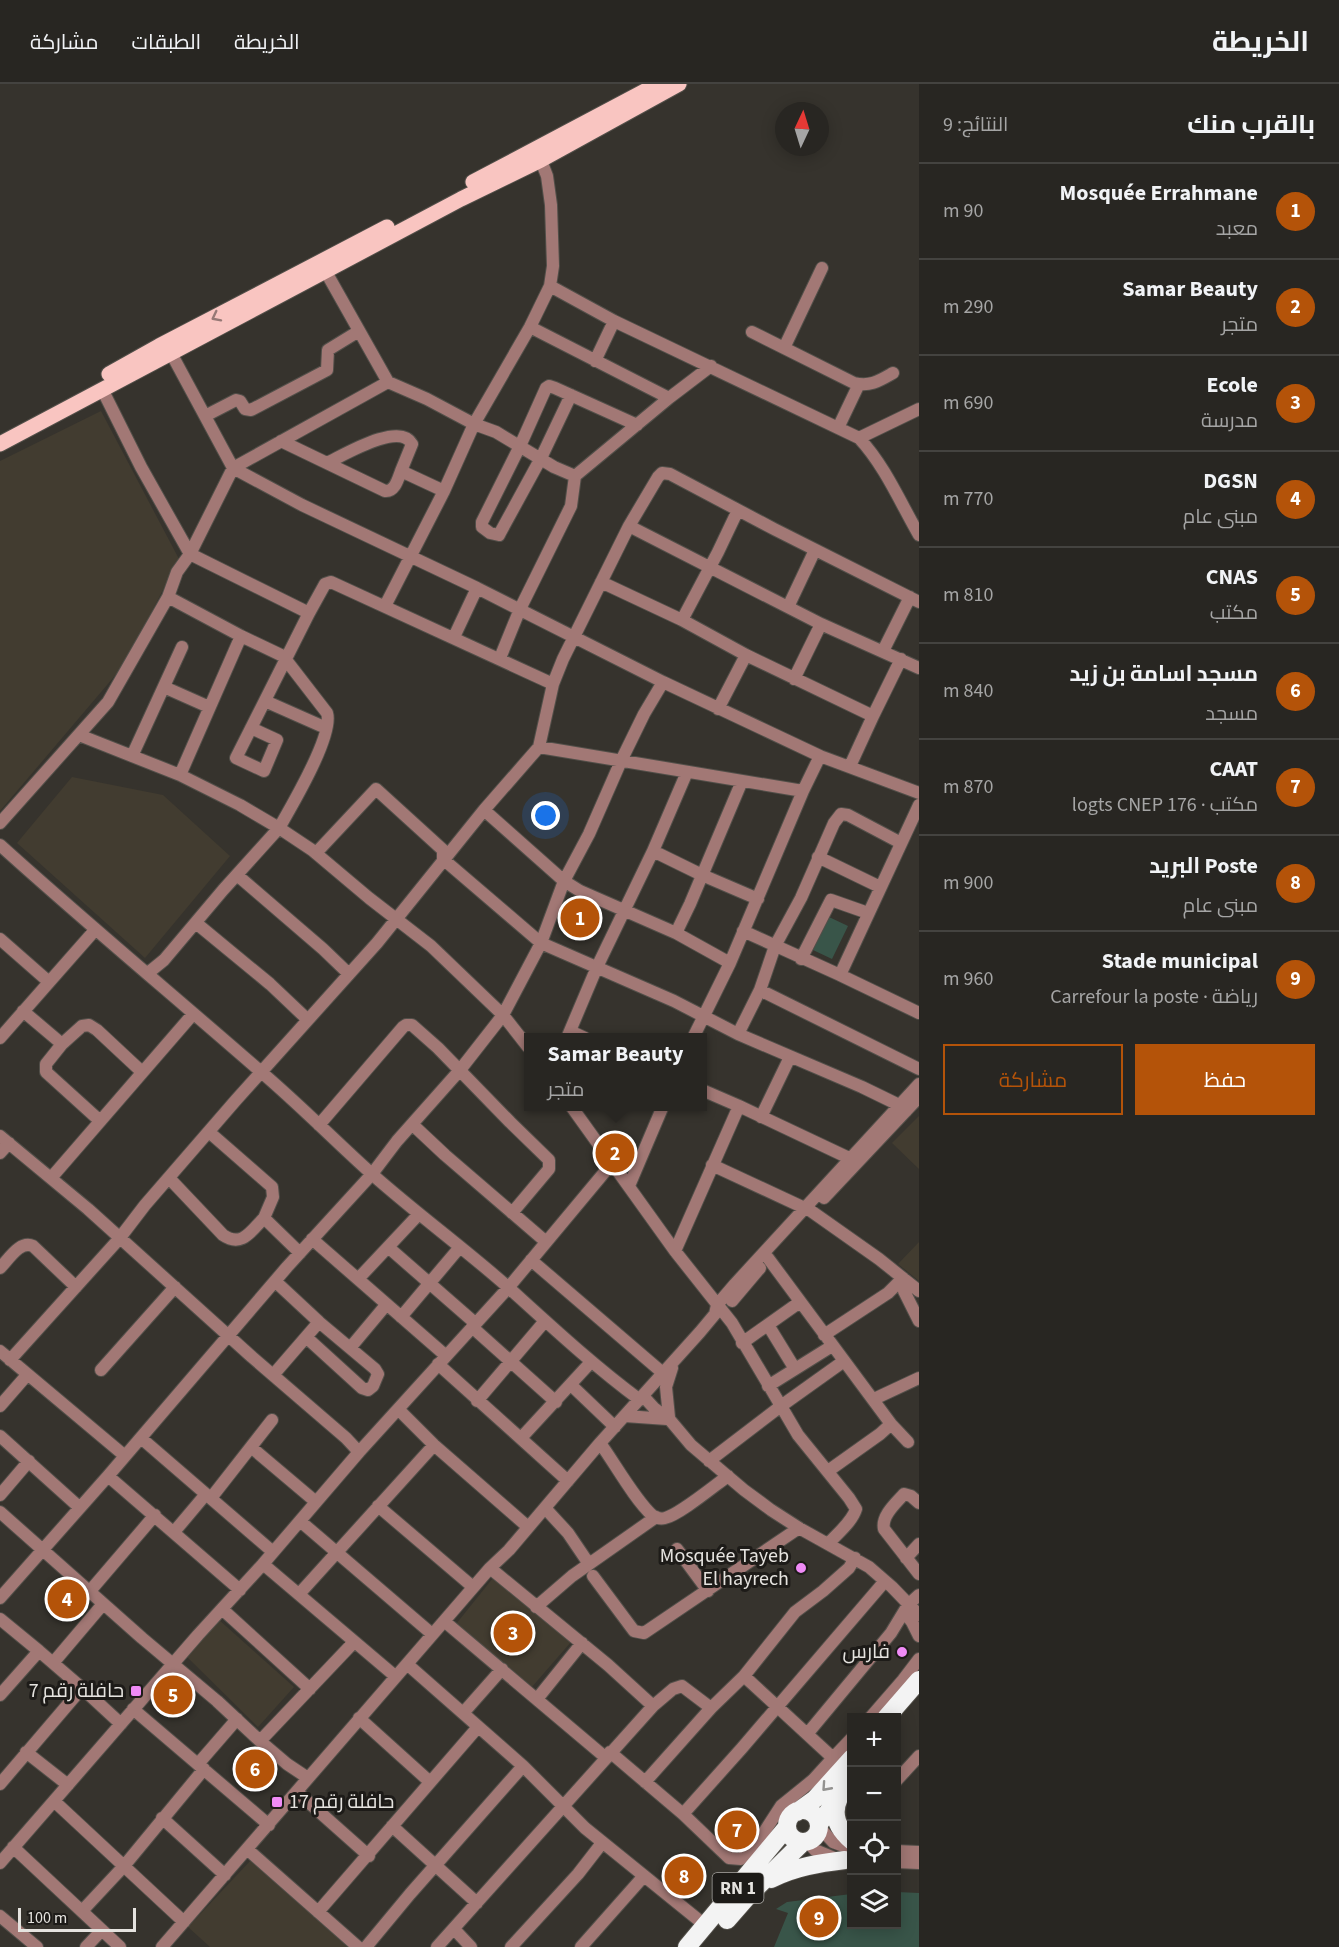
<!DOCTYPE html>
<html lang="ar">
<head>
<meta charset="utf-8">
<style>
  body { margin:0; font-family:"Source Sans 3",Cairo,sans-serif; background:#302e2a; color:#f1f3f6; direction:rtl }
  .controls { position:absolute; right:18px; bottom:18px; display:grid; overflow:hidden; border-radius:0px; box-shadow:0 3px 15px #0003 }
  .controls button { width:54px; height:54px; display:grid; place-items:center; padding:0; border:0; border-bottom:2px solid #444340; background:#282622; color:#f1f3f6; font:30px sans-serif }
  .compass { position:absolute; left:775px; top:18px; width:54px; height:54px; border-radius:50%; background:#282622; box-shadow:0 3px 15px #0003; rotate:4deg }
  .scale { position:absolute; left:18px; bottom:15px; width:118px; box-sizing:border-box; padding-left:6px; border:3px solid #e5e3df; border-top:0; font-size:16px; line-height:21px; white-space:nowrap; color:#e5e3df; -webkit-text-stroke:4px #1d1b18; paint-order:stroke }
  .you { position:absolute; left:546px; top:732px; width:21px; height:21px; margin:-15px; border:4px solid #fff; border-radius:50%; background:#1a73e8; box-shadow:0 0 0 9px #1a73e833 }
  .badge { display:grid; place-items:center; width:39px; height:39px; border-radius:50%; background:#b45309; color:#fff; font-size:20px; font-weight:700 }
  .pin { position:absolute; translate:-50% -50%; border:3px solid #fff; box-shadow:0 2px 6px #0006 }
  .popup { position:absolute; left:524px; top:949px; width:183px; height:78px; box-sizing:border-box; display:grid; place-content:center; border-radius:0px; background:#282622; filter:drop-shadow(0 2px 4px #0005); font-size:20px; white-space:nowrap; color:#a5a5a5 }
  .popup b { font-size:22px; color:#f1f3f6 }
  .popup::after { content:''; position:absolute; left:50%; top:100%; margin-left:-12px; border:12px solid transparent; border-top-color:#282622 }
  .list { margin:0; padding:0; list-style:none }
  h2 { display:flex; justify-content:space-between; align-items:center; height:78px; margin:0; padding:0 24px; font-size:26px }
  h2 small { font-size:20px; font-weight:400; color:#a5a5a5 }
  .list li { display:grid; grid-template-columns:39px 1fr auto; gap:18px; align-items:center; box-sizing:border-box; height:96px; padding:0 24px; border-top:2px solid #444340 }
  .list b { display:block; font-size:22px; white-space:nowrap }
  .list p { margin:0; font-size:20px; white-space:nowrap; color:#a5a5a5 }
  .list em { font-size:20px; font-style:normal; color:#a5a5a5 }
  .actions { display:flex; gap:12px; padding:18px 24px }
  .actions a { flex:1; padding:14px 0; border:2px solid #b45309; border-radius:0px; text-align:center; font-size:21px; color:#b45309 }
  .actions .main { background:#b45309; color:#fff }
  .icon { flex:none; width:33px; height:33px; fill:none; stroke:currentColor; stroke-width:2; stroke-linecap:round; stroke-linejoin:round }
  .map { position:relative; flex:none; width:919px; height:1863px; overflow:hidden; direction:ltr }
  header { display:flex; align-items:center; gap:36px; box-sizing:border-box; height:84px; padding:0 30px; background:#282622; border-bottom:2px solid #444340 }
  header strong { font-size:28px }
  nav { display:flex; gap:33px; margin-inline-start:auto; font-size:21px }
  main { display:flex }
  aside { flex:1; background:#282622 }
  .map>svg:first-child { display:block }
</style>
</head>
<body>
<header>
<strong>الخريطة</strong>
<nav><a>الخريطة</a><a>الطبقات</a><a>مشاركة</a></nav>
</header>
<main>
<aside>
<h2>بالقرب منك<small>النتائج: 9</small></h2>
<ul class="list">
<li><span class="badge">1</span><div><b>Mosquée Errahmane</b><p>معبد</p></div><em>90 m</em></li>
<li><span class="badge">2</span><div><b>Samar Beauty</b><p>متجر</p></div><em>290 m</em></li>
<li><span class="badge">3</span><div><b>Ecole</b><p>مدرسة</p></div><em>690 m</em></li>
<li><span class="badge">4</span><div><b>DGSN</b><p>مبنى عام</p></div><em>770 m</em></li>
<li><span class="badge">5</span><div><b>CNAS</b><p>مكتب</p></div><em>810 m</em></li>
<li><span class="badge">6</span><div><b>مسجد اسامة بن زيد</b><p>مسجد</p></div><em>840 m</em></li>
<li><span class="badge">7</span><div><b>CAAT</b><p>مكتب · 176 logts CNEP</p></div><em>870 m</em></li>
<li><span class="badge">8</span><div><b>Poste البريد</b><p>مبنى عام</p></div><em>900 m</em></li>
<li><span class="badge">9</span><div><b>Stade municipal</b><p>رياضة · Carrefour la poste</p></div><em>960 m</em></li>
</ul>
<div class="actions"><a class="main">حفظ</a><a>مشاركة</a></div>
</aside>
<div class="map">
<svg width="919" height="1863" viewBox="0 0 919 1863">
  <rect width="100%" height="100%" fill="#36332d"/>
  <!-- built -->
  <path fill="#423c30" d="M101 327 179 475 124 581 0 727V377Z
    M72 693 163 711 230 772 145 874 17 759Z
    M919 1032V1085L892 1059Z
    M919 1158V1197L898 1180Z
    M493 1494 571 1558 531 1604 456 1540Z
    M218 1535 294 1603 258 1643 185 1571Z
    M252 1775 348 1863H210L188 1843Z"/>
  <!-- pitch -->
  <path fill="#395549" d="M829 833 848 842 832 875 813 866Z
    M897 1808 919 1809V1863H774L788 1829 776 1825 787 1818 851 1810 852 1840H896Z"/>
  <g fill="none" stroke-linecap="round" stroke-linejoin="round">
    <defs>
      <path id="minor" d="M326 188 388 298
        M550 202 614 237 859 354C885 382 900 418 919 451
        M530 243 669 314
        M752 248 854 299C870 303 879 297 893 289
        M784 264 822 184
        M171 269 233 384 302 421 477 504 663 598
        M595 277 614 237
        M571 311 541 374 500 449 499 451 490 449 482 443V438L520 362 546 304 549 302 555 304 637 341
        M205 332 236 316 240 317 245 325 251 326 327 286 328 266 359 247
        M838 344 859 300
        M859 354 919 325
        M281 357 385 407C395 408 398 395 401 387L444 407
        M327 379C344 371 400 337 412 360L401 387
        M629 442 821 540 919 584
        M601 498 682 536 718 468 738 426
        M168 513 241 552 283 572 327 629C334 651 291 723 279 744L240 721 180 691 241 552
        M385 522 444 407 474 340 530 243 550 202 553 182 551 121 547 92 538 69
        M788 523 815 466
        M309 529 190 470 233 384 388 298 427 315 474 340 496 348 554 383 575 392 669 314 711 282
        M682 536 746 571 873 632 901 575
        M454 553 477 504
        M883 567 910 513
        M500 574 520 525 571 422 575 392
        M794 595 821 540
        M164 603 209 623
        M265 617 326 644
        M718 625 746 571
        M251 644 277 656 264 687 236 674 309 529 325 500 331 498 553 600
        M79 651 180 691
        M539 663 553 600 563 575 629 442 658 393 662 389 670 390 774 445 919 518
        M132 672 182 563
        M850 682 873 632
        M687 688 653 767 702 791 758 815
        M484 726 564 797 580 807 676 849 730 879
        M0 739 108 618 168 513 177 488 190 470 141 383 102 305
        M0 761C85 838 173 911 260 987 299 1020 335 1057 373 1091 417 1130 465 1165 509 1204 552 1243 594 1282 640 1316
        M316 769 376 705 443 766V775L541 859 674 917 738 950 862 1003 899 1021 906 1027
        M818 773 880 803
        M237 791 323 865 349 890
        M196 839 270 900 307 935
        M743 847 840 891 919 721
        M676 849 690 820 742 697
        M0 855 49 898
        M801 875 831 816 868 829
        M148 889 164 876 223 806 279 744 312 766 369 814 431 862 503 931 541 859 564 797 589 750 621 677 644 630 663 598 820 672 919 709
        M840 891 919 929
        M760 906 919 985
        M23 927 62 960
        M570 947 585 954
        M738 950 760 906 775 862 801 814 834 739 841 730 848 731 901 759
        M0 954 95 846
        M567 954 597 883 653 767
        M693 954 730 879 803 707 820 672
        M702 1006 739 1022
        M571 1022 675 1167 732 1239 781 1322 709 1377
        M761 1033 790 973
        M99 1036 46 988V980L62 960 82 942 89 941 97 946 142 988
        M319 1041 403 943 406 941H412L438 964 510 1038 549 1076V1085L512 1129
        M413 1041 445 1071 545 1157
        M209 1048 272 1103 273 1113 264 1134 300 1169
        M0 1052 88 1125 252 1273 346 1354 359 1368
        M0 1069 9 1059
        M712 1081 811 1127 879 1175 919 1207
        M51 1094 193 930
        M169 1094 223 1151C242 1164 251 1147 264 1134
        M629 1102 663 1022
        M824 1114 919 1013
        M312 1155 445 1271
        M388 1163 475 1239
        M675 1167 739 1022 849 1074
        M768 1174 891 1340 880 1350 828 1387
        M531 1176 664 1290
        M0 1184C9 1175 20 1156 33 1162L76 1203
        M358 1195 419 1130
        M276 1198 319 1238 375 1285 378 1290 373 1302 368 1306 362 1304 306 1253
        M904 1207 919 1237
        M732 1217 760 1184
        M401 1233 460 1163
        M768 1241 795 1285
        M472 1243 556 1318
        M824 1251 888 1209 903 1194
        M742 1259 800 1218
        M350 1264 386 1221
        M0 1267 125 1372
        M10 1276 119 1155 145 1121 236 1016 377 859 484 726 539 663 803 707
        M438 1280 568 1397
        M101 1286 175 1203
        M274 1290 319 1238
        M571 1301 615 1343
        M768 1302 832 1262
        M643 1312 654 1324 670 1336 691 1361 744 1406 771 1426 799 1444 869 1483 892 1503 919 1531
        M874 1315 919 1294
        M477 1317 545 1237
        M0 1322 27 1291
        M398 1325 434 1361 528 1443
        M625 1332 667 1335
        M669 1333 666 1303 672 1284
        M891 1340 908 1358
        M0 1352 79 1423
        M141 1354 273 1468
        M521 1354 591 1278
        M600 1359C614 1378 635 1416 652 1431 656 1434 661 1435 665 1434 679 1431 714 1402 728 1392
        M251 1363 316 1418
        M108 1392 240 1506
        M0 1411 29 1377
        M211 1414 272 1336
        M919 1419 911 1412 904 1410C896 1419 881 1432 884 1445L919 1490
        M378 1422 473 1503
        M545 1424 568 1449 589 1480
        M0 1428 142 1554 217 1617 260 1657 287 1680 308 1694
        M300 1437 432 1550
        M174 1448 206 1410
        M829 1459C838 1449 852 1438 856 1425L849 1414 798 1351 781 1322 844 1277
        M677 1465 708 1507
        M906 1474 919 1460
        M263 1480 395 1592
        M490 1484 608 1581 653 1622 673 1605 682 1602 711 1624
        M593 1492 634 1547 644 1549 799 1444
        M90 1507 155 1431
        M300 1509 434 1361
        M0 1514 108 1392 287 1183 372 1090 397 1057 460 986 503 931 528 963
        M536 1523 572 1492 656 1433
        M222 1525 310 1605
        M904 1528 912 1538 919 1552
        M0 1535 39 1567
        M444 1537 605 1673
        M53 1579 103 1520
        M407 1580 523 1682 585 1744 706 1842
        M82 1604 121 1640
        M0 1611 39 1567 82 1604 0 1700
        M537 1615 582 1559
        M133 1625 269 1741
        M464 1628 502 1585
        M359 1634 430 1698
        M870 1634 903 1596 919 1575
        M808 1649 891 1549 908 1521 919 1511
        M260 1657 354 1558
        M26 1668 68 1701
        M610 1668 683 1730 729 1774 741 1775 757 1759 781 1722 813 1696 833 1674 744 1592
        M833 1674 852 1654
        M198 1680 237 1635
        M896 1697 919 1672
        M645 1698 711 1624 744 1592 795 1528 823 1507 849 1484 855 1474
        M297 1708 369 1772
        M54 1717 184 1838
        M683 1730 742 1664 885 1497
        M162 1734 225 1791
        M392 1742 477 1819
        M819 1743 833 1758 852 1765
        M808 1758 815 1766 837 1775
        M13 1763 120 1863
        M247 1765 358 1863
        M896 1767 919 1768
        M896 1778 919 1779
        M0 1779 198 1551 263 1480 359 1368 508 1204 613 1078
        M82 1827 124 1782 204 1685
        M318 1828 478 1643
        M0 1832 37 1863
        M454 1845 471 1863
        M86 1863 102 1846
        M162 1863 490 1484 509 1466 600 1359 700 1248 715 1230 717 1221 735 1200 919 1000
        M366 1863 410 1810 523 1682
        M437 1863 653 1622
        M511 1863 578 1790 602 1759
        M581 1863 643 1793"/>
      <path id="major" d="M473 98 658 0
        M109 290 159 262 387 143
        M0 360 461 115 541 76 679 0"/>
      <path id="highway" d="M886 1634 919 1596
        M839 1714C831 1731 838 1745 852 1757
        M787 1742a16 16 0 1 1 32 0a16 16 0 1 1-32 0Z
        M797 1728 815 1715 852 1674
        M819 1740 852 1695
        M771 1795C794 1783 820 1779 845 1776
        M727 1836 748 1812 803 1758
        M687 1863 787 1743"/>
    </defs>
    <!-- minor casing -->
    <use href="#minor" stroke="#524f49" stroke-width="14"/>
    <!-- major casing -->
    <use href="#major" stroke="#524f49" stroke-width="17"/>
    <!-- highway casing -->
    <use href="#highway" stroke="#524f49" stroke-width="20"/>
    <!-- minor -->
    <use href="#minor" stroke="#a27875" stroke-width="12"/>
    <!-- major -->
    <use href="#major" stroke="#f9c5c1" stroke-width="15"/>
    <!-- highway -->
    <use href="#highway" stroke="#f3f3f3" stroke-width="18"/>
  </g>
  <!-- one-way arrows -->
  <defs><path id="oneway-chevron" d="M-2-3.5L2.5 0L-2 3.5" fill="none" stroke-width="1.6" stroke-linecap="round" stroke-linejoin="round" transform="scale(1.5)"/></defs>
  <use stroke="#967875" href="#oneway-chevron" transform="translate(216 233) rotate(153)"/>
  <use stroke="#939290" href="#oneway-chevron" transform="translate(826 1703) rotate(132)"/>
  <!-- markers -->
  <g fill="#f08bf6" stroke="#1d1b18" stroke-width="2">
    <circle cx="801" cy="1484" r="6"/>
    <circle cx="902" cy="1568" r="6"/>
    <rect x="130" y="1601" width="12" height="12" rx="3"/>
    <rect x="271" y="1712" width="12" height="12" rx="3"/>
  </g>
  <g text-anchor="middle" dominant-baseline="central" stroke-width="6" stroke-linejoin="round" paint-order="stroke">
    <!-- shield labels -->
    <rect fill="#1d1b18" stroke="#a9a7a3" stroke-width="1.5" x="712.5" y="1789" width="51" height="30" rx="4.5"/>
    <g font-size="18" font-weight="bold" fill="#e5e3df">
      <text x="738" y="1804">RN 1</text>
    </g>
    <!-- poi labels -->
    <g font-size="20" fill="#e5e3df" stroke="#1d1b18" text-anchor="end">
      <text x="789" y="1472">Mosquée Tayeb<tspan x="789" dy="23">El hayrech</tspan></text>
      <text x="890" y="1568">فارس</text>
      <text x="124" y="1607">حافلة رقم 7</text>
      <text x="289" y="1718" text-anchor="start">حافلة رقم 17</text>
    </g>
  </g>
</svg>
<div class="controls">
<button>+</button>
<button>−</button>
<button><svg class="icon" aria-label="locate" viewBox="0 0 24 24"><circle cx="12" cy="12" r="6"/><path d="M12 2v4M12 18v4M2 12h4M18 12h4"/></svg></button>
<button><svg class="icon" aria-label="layers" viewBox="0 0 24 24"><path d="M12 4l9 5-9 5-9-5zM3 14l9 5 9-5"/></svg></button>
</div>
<svg class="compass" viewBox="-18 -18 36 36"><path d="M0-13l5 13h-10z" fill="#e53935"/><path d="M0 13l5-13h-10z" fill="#a5a5a5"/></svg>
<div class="scale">100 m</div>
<div class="you"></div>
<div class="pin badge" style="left:580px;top:834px">1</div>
<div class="pin badge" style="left:615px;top:1069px">2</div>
<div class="popup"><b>Samar Beauty</b>متجر</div>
<div class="pin badge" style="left:513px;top:1549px">3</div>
<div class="pin badge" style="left:67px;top:1515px">4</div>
<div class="pin badge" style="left:173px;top:1611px">5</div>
<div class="pin badge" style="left:255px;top:1685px">6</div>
<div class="pin badge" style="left:737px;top:1746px">7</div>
<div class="pin badge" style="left:684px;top:1792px">8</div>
<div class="pin badge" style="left:819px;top:1834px">9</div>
</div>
</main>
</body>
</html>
